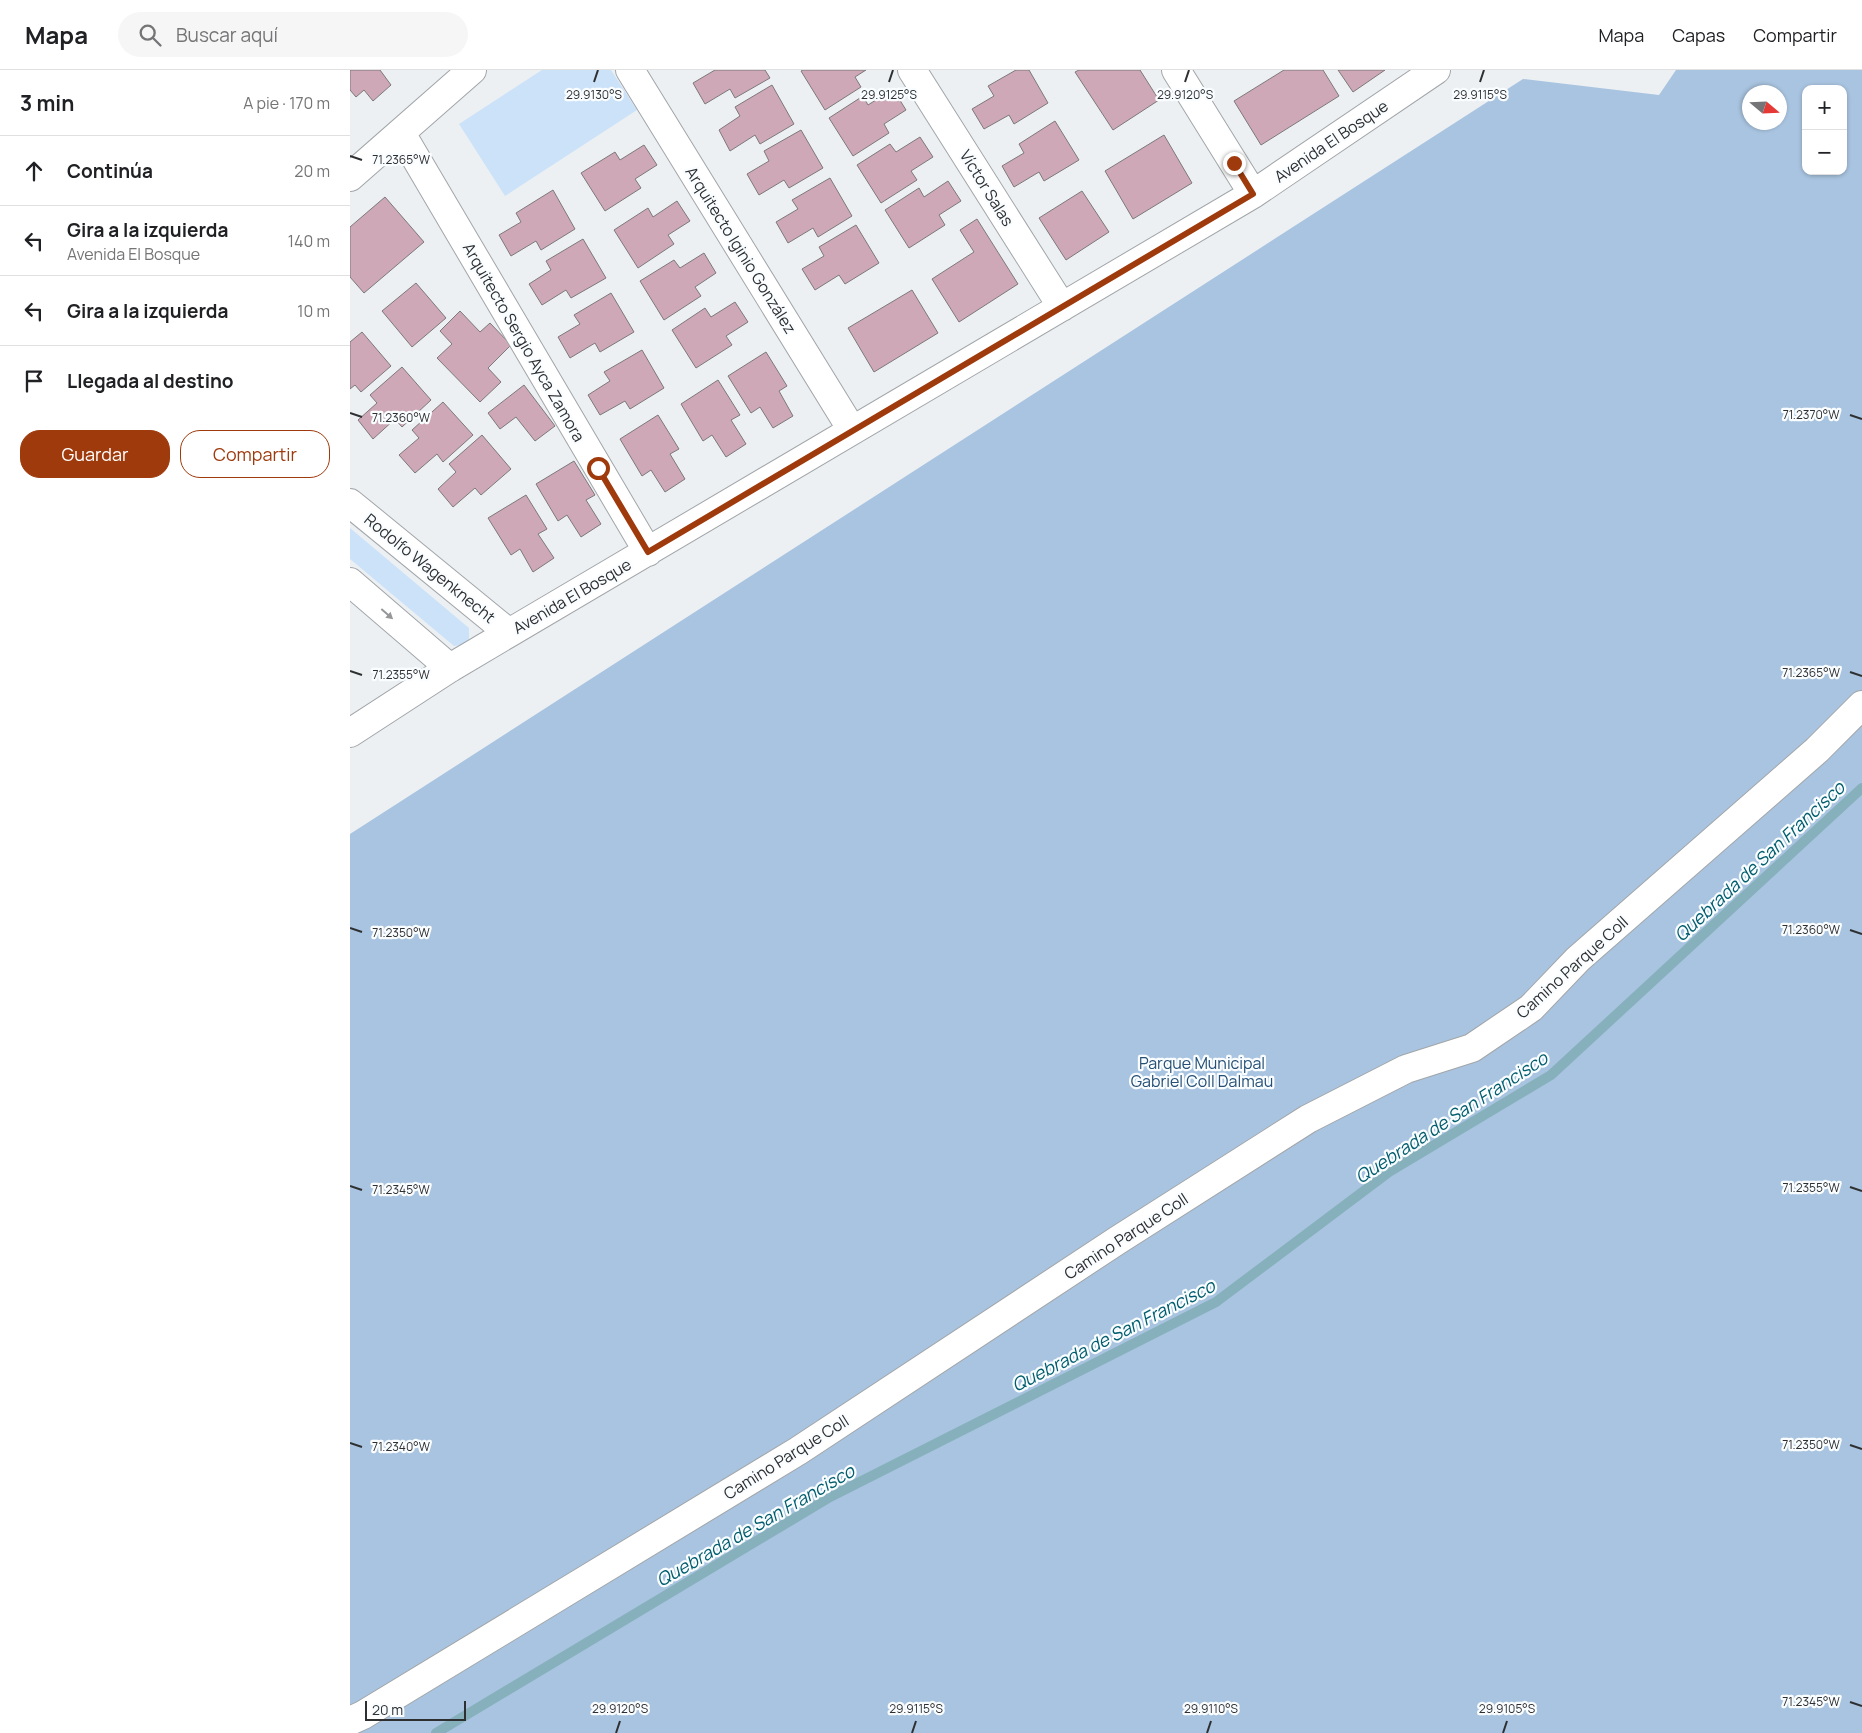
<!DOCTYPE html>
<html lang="es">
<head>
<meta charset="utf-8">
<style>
  body { margin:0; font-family:Manrope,sans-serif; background:#f6f6f6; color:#202124 }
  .controls { position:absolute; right:15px; top:15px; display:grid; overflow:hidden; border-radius:10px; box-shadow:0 1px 4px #0004 }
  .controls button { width:45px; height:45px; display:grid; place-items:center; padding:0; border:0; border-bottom:1px solid #e0e0e0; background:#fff; color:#202124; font:25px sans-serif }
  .compass { position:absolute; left:1392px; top:15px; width:45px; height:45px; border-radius:50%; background:#fff; box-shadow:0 1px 4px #0004; rotate:109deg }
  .scale { position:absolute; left:15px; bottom:12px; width:101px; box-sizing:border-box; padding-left:5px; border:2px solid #2e2f31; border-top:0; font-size:14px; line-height:18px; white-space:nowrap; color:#2e2f31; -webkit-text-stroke:4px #fafdff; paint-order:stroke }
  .stop { position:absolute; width:15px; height:15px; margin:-11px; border:4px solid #9f3a0c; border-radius:50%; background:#fff }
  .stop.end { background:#9f3a0c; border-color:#fff; box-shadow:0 1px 5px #0008 }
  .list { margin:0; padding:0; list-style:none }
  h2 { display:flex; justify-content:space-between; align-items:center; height:65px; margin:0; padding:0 20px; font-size:21px }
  h2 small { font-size:16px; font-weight:400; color:#757577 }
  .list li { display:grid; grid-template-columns:32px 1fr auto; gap:15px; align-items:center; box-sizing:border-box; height:70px; padding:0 20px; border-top:1px solid #e0e0e0 }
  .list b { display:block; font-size:19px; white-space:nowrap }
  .list p { margin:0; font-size:16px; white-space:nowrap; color:#757577 }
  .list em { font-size:16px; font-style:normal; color:#757577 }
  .actions { display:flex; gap:10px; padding:15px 20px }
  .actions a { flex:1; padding:11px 0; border:1px solid #9f3a0c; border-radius:20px; text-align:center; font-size:18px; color:#9f3a0c }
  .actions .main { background:#9f3a0c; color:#fff }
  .icon { flex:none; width:28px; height:28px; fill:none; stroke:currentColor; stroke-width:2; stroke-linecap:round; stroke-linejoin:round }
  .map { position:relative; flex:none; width:1512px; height:1663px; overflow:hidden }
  header { display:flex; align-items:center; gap:30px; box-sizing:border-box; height:70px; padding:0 25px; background:#fff; border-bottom:1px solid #e0e0e0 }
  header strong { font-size:24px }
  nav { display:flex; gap:28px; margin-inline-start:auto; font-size:18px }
  .search { width:350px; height:45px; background:#f6f6f6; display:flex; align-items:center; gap:12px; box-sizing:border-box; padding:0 18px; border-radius:28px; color:#757577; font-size:19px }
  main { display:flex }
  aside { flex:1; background:#fff }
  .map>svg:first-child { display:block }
</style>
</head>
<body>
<header>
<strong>Mapa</strong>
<div class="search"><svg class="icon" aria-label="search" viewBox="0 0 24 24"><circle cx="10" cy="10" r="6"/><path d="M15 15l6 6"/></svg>Buscar aquí</div>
<nav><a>Mapa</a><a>Capas</a><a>Compartir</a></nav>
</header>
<main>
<aside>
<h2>3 min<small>A pie · 170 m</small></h2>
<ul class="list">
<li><svg class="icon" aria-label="ahead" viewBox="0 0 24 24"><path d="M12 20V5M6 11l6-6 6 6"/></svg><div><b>Continúa</b></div><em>20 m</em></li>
<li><svg class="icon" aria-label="left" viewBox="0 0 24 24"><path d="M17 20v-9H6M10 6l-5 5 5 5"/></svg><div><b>Gira a la izquierda</b><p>Avenida El Bosque</p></div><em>140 m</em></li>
<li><svg class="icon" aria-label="left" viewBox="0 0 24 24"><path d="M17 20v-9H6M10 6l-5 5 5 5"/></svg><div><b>Gira a la izquierda</b></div><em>10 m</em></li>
<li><svg class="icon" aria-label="arrive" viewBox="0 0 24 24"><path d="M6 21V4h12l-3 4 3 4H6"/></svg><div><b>Llegada al destino</b></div></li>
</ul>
<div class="actions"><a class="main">Guardar</a><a>Compartir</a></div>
</aside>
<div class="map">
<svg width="1512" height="1663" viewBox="0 0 1512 1663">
  <rect width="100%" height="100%" fill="#ecf0f3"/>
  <!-- green -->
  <path fill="#cbe2f9" d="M192 0H261L287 40 155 126 109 54Z
    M0 458 119 558V569L112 575 104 576 0 489Z"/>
  <!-- forest -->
  <path fill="#a9c4e0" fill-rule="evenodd" d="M1326 0H1512V1663H0V764L1173 9 1309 25ZM1456 19H1493V101H1456ZM1400 22H1430V52H1400Z"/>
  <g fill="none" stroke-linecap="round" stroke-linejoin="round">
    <!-- stream -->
    <path stroke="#86b1bc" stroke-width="10" d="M86 1663 480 1427 866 1232 1039 1102 1201 1005 1512 718"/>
  </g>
  <!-- building -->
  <path fill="#cea8b6" stroke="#7d787a" d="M0 0H30L41 15 23 31 14 20 6 27 0 20Z
    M365 0H415L420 8 385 28 380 19 355 34 343 13Z
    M453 0H516L505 7 511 17 475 40 451 1Z
    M666 0H679L698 33 664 54 659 45 634 59 622 39 644 26 638 16Z
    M729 0H790L809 30 763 60 725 2Z
    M934 0H973L989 26 911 75 884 31Z
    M988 0H1035L1003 22Z
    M422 15 444 54 410 74 405 65 380 81 369 60 390 46 385 37Z
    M543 19 556 40 534 54 539 63 503 86 479 48 513 26 518 35Z
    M705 51 729 90 694 111 689 102 664 117 652 96 674 83 669 74Z
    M451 60 473 98 439 118 434 110 409 125 397 104 419 91 414 81Z
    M814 65 842 113 783 149 755 101Z
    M570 67 583 87 561 101 567 110 531 133 507 95 540 74 546 82Z
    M294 75 307 95 285 109 291 118 255 141 231 103 265 82 270 90Z
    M480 108 502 146 468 167 463 158 438 173 426 152 448 139 442 130Z
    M598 111 611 131 589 145 595 155 559 178 535 140 569 118 574 127Z
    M203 120 225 159 191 180 186 171 161 186 149 165 171 152 166 143Z
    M732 121 759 162 716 190 689 148Z
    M35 127 74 172 14 223 0 207V157Z
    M327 131 340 151 318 165 324 174 288 198 264 160 298 138 303 147Z
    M627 149 668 214 609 252 582 209 624 182 610 160Z
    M506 155 529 193 495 214 489 205 465 220 452 199 474 186 469 177Z
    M233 169 256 208 221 228 216 220 192 235 179 214 201 200 196 191Z
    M354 183 366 203 345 217 351 226 314 250 290 211 324 190 330 198Z
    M66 213 96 248 62 277 32 241Z
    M562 220 588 263 524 302 498 258Z
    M261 223 284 262 250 282 245 273 220 288 208 267 230 254 224 245Z
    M385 232 398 252 376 266 382 275 346 298 322 260 355 238 361 247Z
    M110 241 130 262 140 253 161 275 138 298 151 312 130 332 87 288 102 274 90 261Z
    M12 262 41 296 11 322 5 315 0 319V272Z
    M292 280 314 318 280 339 275 331 250 345 238 325 260 311 254 302Z
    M416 282 437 316 429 321 443 346 423 358 410 337 401 343 378 306Z
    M52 297 81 330 52 357 45 349 23 369 8 350 27 333 20 325Z
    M368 310 390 345 381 350 396 374 376 387 362 365 353 371 331 334Z
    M174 315 205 356 185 371 166 347 150 359 138 343Z
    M93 332 123 365 93 392 87 384 65 403 49 385 69 368 62 360Z
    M308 345 329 379 320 384 335 409 315 422 301 400 292 406 270 369Z
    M132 365 161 399 131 425 125 418 103 437 88 419 106 402 99 394Z
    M224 391 245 425 236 430 251 454 231 467 217 445 208 451 186 414Z
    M176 425 197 459 188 464 204 488 183 502 170 479 161 485 138 448Z"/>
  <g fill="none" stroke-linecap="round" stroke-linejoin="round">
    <defs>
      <path id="minor" d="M280 0 502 360
        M562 0 712 237
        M826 0 903 124
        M51 63 298 482
        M0 107 122 0
        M0 433 159 563
        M0 512 100 598
        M0 663 100 598 159 563 903 124 1086 0
        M0 1651 13 1645 448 1381 768 1170 958 1049 1056 999 1122 978 1181 938 1228 889 1467 680 1512 635"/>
    </defs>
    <!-- minor casing -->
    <use href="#minor" stroke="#a2a6a9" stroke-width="30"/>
    <!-- minor -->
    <use href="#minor" stroke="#fff" stroke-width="28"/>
  </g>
  <!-- one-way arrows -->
  <defs><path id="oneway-solid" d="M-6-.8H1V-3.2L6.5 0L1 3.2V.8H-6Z" transform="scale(1.25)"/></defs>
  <use fill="#969798" href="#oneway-solid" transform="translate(37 544) rotate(41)"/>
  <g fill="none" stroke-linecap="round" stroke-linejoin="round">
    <!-- route -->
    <path stroke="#9f3a0c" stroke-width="6" d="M248 398 298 482 903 124 884 93"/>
  </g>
  <!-- ticks -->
  <path fill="none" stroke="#2e2f31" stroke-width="2" d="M244 12 248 0M539 12 543 0M835 12 839 0M1130 12 1134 0M0 86 12 90M0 343 12 347M1500 345 1512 349M0 601 12 605M1500 602 1512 606M0 858 12 862M1500 860 1512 864M0 1116 12 1120M1500 1117 1512 1121M0 1373 12 1377M1500 1375 1512 1379M1500 1632 1512 1636M266 1663 270 1651M562 1663 566 1651M857 1663 861 1651M1153 1663 1157 1651"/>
  <g text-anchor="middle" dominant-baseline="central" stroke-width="4.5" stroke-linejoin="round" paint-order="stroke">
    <!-- street labels -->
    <g font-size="16" fill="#2e2f31" stroke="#fafdff">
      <text transform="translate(981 71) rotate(-34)">Avenida El Bosque</text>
      <text transform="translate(637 118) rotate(58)">Víctor Salas</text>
      <text transform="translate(391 180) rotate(58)">Arquitecto Iginio González</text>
      <text transform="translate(174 272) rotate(60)">Arquitecto Sergio Ayca Zamora</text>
      <text transform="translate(80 498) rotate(39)">Rodolfo Wagenknecht</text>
      <text transform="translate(222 526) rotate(-30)">Avenida El Bosque</text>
      <text transform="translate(1222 897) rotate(-42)">Camino Parque Coll</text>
      <text transform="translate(776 1166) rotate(-33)">Camino Parque Coll</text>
      <text transform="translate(436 1387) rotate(-32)">Camino Parque Coll</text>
    </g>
    <!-- park labels -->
    <g font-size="16" fill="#264f75" stroke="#fafdff">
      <text x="852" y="993">Parque Municipal<tspan x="852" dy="18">Gabriel Coll Dalmau</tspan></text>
    </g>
    <!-- water labels -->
    <g font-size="18" font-style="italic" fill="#005d6e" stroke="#fafdff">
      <text transform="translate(1409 791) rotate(-43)">Quebrada de San Francisco</text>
      <text transform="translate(1101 1047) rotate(-33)">Quebrada de San Francisco</text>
      <text transform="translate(763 1265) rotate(-27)">Quebrada de San Francisco</text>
      <text transform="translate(405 1455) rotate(-30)">Quebrada de San Francisco</text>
    </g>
  </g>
  <g font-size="12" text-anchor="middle" fill="#2e2f31" stroke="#fafdff" stroke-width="4.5" stroke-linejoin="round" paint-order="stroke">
    <text x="244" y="29">29.9130°S</text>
    <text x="539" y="29">29.9125°S</text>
    <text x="835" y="29">29.9120°S</text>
    <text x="1130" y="29">29.9115°S</text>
    <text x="51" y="94">71.2365°W</text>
    <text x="1461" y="349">71.2370°W</text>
    <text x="51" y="352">71.2360°W</text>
    <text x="1461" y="607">71.2365°W</text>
    <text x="51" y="609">71.2355°W</text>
    <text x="1461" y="864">71.2360°W</text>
    <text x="51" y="867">71.2350°W</text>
    <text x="1461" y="1122">71.2355°W</text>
    <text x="51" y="1124">71.2345°W</text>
    <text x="1461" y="1379">71.2350°W</text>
    <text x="51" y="1381">71.2340°W</text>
    <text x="1461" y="1636">71.2345°W</text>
    <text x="270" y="1643">29.9120°S</text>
    <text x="566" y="1643">29.9115°S</text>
    <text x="861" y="1643">29.9110°S</text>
    <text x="1157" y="1643">29.9105°S</text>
  </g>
</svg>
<div class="controls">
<button>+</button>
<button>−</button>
</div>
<svg class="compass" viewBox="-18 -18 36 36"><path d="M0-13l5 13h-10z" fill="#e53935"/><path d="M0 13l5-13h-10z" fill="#757577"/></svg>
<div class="scale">20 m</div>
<div class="stop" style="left:248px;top:398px"></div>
<div class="stop end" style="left:884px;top:93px"></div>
</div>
</main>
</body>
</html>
